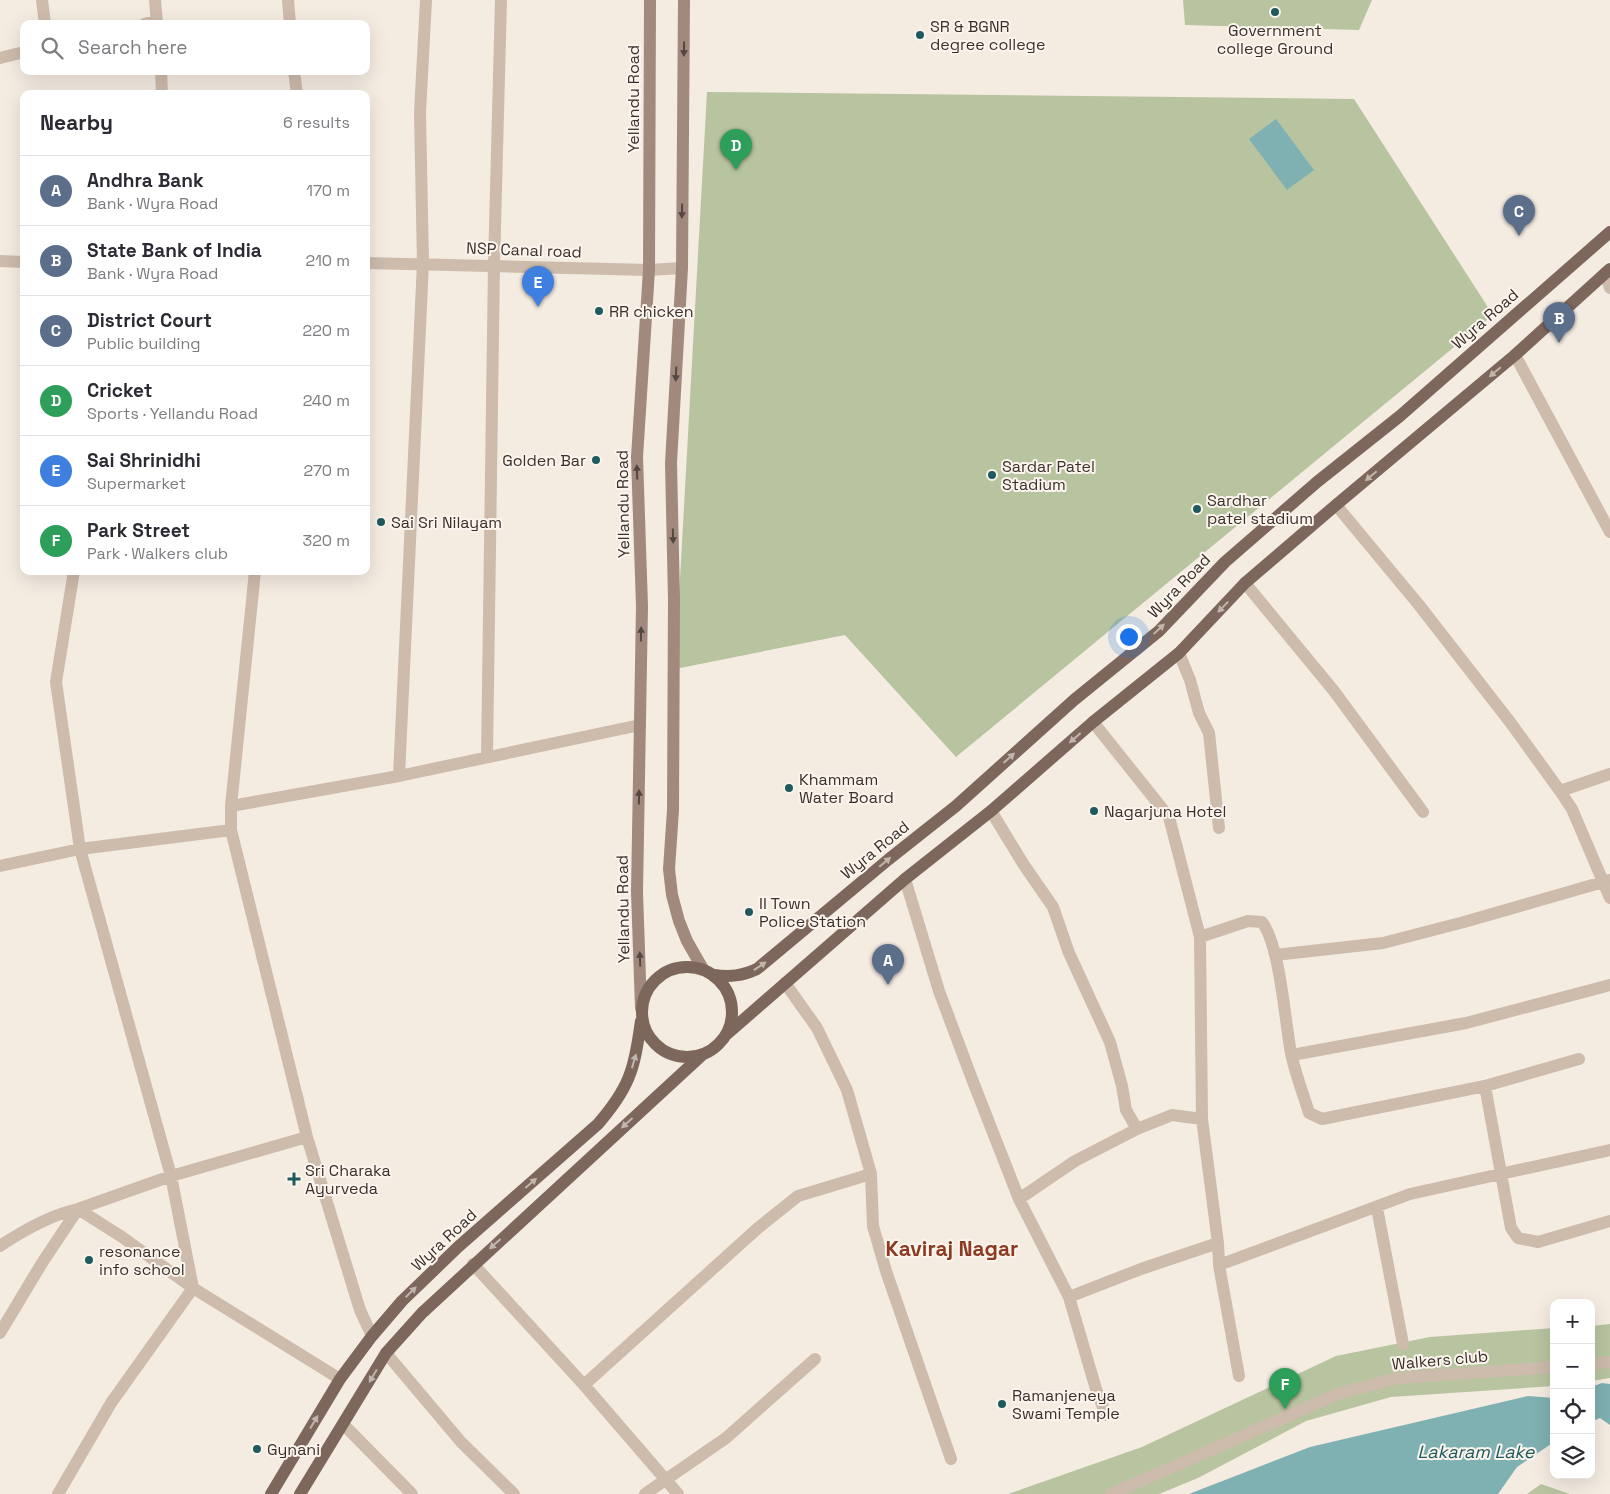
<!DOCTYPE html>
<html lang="en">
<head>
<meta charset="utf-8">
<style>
  body { margin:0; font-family:"Space Grotesk",sans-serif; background:#f2f2f3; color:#2b2b33 }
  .controls { position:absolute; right:15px; bottom:15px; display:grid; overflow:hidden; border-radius:10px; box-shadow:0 5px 20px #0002 }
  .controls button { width:45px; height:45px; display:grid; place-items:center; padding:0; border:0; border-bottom:1px solid #e1e1e2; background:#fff; color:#2b2b33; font:25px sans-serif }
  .you { position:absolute; left:1128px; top:636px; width:18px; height:18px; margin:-12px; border:4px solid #fff; border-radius:50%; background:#1a73e8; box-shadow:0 0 0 8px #1a73e833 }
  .badge { display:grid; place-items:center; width:32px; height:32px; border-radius:50%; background:#1f5a5e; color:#fff; font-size:16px; font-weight:700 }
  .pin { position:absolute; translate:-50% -41px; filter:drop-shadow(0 1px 2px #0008) }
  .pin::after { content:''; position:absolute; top:26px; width:18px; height:15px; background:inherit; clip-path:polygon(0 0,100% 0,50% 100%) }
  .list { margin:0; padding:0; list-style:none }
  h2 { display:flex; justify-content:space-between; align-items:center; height:65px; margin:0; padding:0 20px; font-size:21px }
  h2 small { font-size:16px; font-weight:400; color:#7c7c81 }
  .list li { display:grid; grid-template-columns:32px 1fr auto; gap:15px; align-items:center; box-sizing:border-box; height:70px; padding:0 20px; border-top:1px solid #e1e1e2 }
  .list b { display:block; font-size:19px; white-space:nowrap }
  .list p { margin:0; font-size:16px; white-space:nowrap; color:#7c7c81 }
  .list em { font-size:16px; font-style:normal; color:#7c7c81 }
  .icon { flex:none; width:28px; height:28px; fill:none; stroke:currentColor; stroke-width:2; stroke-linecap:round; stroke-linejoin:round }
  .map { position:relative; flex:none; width:1610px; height:1494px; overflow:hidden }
  .search { position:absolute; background:#fff; box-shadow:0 5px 20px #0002; left:20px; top:20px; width:350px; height:55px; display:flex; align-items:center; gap:12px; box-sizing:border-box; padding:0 18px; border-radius:10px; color:#7c7c81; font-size:19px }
  .panel { position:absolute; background:#fff; box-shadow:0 5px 20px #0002; left:20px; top:90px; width:350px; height:485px; border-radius:10px }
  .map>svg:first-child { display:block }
</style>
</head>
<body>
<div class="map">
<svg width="1610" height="1494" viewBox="0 0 1610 1494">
  <rect width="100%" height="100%" fill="#f4ebe1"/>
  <!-- green -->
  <path fill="#b8c4a0" d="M1183 0H1372L1359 30 1185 25Z
    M707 92 1354 99 1493 315 956 757 845 635 675 669Z
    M1610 1324V1378L1591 1381V1326Z
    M1554 1328V1386L1391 1397 1306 1421 1198 1478 1159 1494H1008L1142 1447 1336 1356 1430 1337Z
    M1541 1484 1570 1494H1527Z"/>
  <!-- water -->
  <path fill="#7fb0b2" d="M1276 119 1314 170 1287 190 1249 139Z
    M1602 1383 1610 1384V1425L1600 1418 1591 1422V1387Z
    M1528 1396 1554 1398V1442L1517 1467 1498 1494H1189L1310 1447Z"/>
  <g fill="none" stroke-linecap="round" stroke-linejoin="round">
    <!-- pedestrian -->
    <path stroke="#cdbbac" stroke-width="12" d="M1591 1364 1610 1362
      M1111 1494 1340 1393 1398 1378 1554 1367"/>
    <!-- minor -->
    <path stroke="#cdbbac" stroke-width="12" d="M42 0 45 24
      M155 0 157 24
      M288 0 290 24
      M144 24 156 21
      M0 58 24 52
      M161 71 162 94
      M294 71 297 94
      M1605 273 1610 288
      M1515 355 1610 532
      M1336 505 1419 605 1510 722 1560 791 1572 809 1610 898
      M255 571 231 806V830L307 1137 360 1310 372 1336
      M1245 583 1334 691 1423 812
      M1179 653 1190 680 1199 713 1209 733 1219 828
      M1093 722 1169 817 1200 937 1202 1119 1218 1243 1219 1265 1239 1376
      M487 756 494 265 501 0
      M399 776 423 263 420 113 426 0
      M1560 791 1610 774
      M231 806 399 776 640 725
      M991 811 1024 865 1053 907 1069 953 1110 1042 1122 1086 1126 1110 1137 1129
      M0 866 80 849 231 830
      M905 879 939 991 972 1079 1019 1199 1069 1297 1096 1389 1106 1415
      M1200 937 1248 921 1262 922C1280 945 1285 1022 1291 1053 1295 1073 1303 1093 1309 1113L1322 1119 1485 1086 1579 1059
      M1275 955 1383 943 1464 922 1610 880
      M785 983 817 1028 847 1090 871 1174 873 1226 886 1271 951 1459
      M1292 1055 1466 1023 1610 985
      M1485 1086 1511 1228 1518 1238 1538 1242 1610 1221
      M1019 1199 1075 1161 1137 1129 1172 1115 1202 1119
      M1377 1208 1403 1344
      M0 1246C24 1230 50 1215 78 1209L122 1237 193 1288 340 1379
      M473 1264 584 1385 678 1494
      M1219 1265 1410 1194 1610 1150
      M1069 1297 1141 1269 1218 1243
      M0 1333 42 1263 78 1209 171 1176 307 1137
      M386 1353 461 1442 514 1494
      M584 1385 758 1228 798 1196 871 1174
      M343 1424 412 1494
      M58 1494 111 1403 193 1288 171 1176 80 849 56 682 74 571
      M645 1494 726 1438 815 1359"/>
    <!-- tertiary -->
    <path stroke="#cdbbac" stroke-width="12" d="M0 261 24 262
      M366 263 649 270 682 268"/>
    <!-- secondary -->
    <path stroke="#a18a7d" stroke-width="12" d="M684 0 682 268 671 463 674 599 673 810 669 869 672 895 679 921 687 941 703 969
      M641 1008 637 892 642 606 637 457 649 270 650 0"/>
    <!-- primary -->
    <path stroke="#7d675c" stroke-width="12" d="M642 1012a45 45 0 1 1 90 0a45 45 0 1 1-90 0Z
      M714 975C730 977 742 976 757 969L889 859 956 806 1074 700 1159 631 1225 562 1317 482 1400 416 1610 232
      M727 1034 905 879 991 811 1093 722 1179 653 1245 583 1336 505 1515 355 1610 269
      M271 1494 340 1379 372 1336 402 1301 458 1247 598 1124C610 1110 621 1096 628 1079 636 1061 638 1040 641 1021
      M300 1494 386 1353 422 1313 702 1055"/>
  </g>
  <!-- one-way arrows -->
  <defs><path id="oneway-solid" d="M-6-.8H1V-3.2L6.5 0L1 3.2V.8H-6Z" transform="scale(1.25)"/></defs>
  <g fill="#544640">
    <use href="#oneway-solid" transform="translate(684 49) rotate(91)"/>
    <use href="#oneway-solid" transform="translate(682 211) rotate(91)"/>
    <use href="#oneway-solid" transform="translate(676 374) rotate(93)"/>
    <use href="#oneway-solid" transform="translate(637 472) rotate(-92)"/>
    <use href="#oneway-solid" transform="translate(673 536) rotate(89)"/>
    <use href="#oneway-solid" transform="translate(641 634) rotate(-89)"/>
    <use href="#oneway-solid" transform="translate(639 797) rotate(-89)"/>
    <use href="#oneway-solid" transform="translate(640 959) rotate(-92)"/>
  </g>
  <g fill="#c2b5ac">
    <use href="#oneway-solid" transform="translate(1495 372) rotate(140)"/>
    <use href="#oneway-solid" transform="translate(1371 476) rotate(140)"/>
    <use href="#oneway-solid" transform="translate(1223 607) rotate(134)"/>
    <use href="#oneway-solid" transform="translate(1159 629) rotate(-43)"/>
    <use href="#oneway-solid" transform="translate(1075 738) rotate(139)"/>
    <use href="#oneway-solid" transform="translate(1009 758) rotate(-42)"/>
    <use href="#oneway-solid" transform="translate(885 862) rotate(-40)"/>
    <use href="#oneway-solid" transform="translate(760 966) rotate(-34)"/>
    <use href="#oneway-solid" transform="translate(634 1061) rotate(-74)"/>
    <use href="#oneway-solid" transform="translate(627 1123) rotate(138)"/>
    <use href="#oneway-solid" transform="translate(531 1183) rotate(-41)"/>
    <use href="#oneway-solid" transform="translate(495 1244) rotate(138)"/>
    <use href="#oneway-solid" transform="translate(411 1292) rotate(-44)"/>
    <use href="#oneway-solid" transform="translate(373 1376) rotate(121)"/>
    <use href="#oneway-solid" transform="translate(314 1422) rotate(-59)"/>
  </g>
  <!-- markers -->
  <g fill="#1f5a5e" stroke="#fbf5ee" stroke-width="2">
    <circle cx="1275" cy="12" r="5"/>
    <circle cx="920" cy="35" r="5"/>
    <circle cx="599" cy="311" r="5"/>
    <circle cx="596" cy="460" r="5"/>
    <circle cx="992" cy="475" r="5"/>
    <circle cx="1197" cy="509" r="5"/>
    <circle cx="381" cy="522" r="5"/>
    <circle cx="789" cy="788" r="5"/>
    <circle cx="1094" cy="811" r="5"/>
    <circle cx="749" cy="912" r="5"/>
    <path d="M291.5 1171.5h5v5h5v5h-5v5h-5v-5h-5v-5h5z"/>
    <circle cx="89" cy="1260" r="5"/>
    <circle cx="1002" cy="1404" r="5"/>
    <circle cx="257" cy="1449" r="5"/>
  </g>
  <g text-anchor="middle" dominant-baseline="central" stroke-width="4" stroke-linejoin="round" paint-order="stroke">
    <!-- poi labels -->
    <g font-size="16" fill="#3b302b" stroke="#fbf5ee" text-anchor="start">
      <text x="930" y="26">SR &amp; BGNR<tspan x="930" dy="18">degree college</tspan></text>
      <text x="1275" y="30" text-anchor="middle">Government<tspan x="1275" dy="18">college Ground</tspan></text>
      <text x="609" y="311">RR chicken</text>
      <text x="586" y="460" text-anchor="end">Golden Bar</text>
      <text x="1002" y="466">Sardar Patel<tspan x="1002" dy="18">Stadium</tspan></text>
      <text x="1207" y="500">Sardhar<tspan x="1207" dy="18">patel stadium</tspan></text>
      <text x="391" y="522">Sai Sri Nilayam</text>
      <text x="799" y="779">Khammam<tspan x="799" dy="18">Water Board</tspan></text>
      <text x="1104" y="811">Nagarjuna Hotel</text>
      <text x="759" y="903">II Town<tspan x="759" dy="18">Police Station</tspan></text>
      <text x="305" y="1170">Sri Charaka<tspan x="305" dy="18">Ayurveda</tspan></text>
      <text x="99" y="1251">resonance<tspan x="99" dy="18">info school</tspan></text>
      <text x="1012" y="1395">Ramanjeneya<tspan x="1012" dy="18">Swami Temple</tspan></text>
      <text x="267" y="1449">Gynani</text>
    </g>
    <!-- street labels -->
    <g font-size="16" fill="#3b302b" stroke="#fbf5ee">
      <text transform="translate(633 99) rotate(-90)">Yellandu Road</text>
      <text transform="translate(524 250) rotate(2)">NSP Canal road</text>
      <text transform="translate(1485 319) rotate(-41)">Wyra Road</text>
      <text transform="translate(623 504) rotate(-91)">Yellandu Road</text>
      <text transform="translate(1179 586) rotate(-46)">Wyra Road</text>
      <text transform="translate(875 850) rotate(-39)">Wyra Road</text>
      <text transform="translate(623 909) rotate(-91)">Yellandu Road</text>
      <text transform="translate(444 1240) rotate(-43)">Wyra Road</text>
      <text transform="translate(1440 1360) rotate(-5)">Walkers club</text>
    </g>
    <!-- water labels -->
    <g font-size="18" font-style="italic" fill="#1f5a5e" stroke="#fbf5ee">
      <text x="1476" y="1451">Lakaram Lake</text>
    </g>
    <!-- district labels -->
    <g font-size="21" font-weight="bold" fill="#8c3b22" stroke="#fbf5ee">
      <text x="952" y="1248">Kaviraj Nagar</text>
    </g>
  </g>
</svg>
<div class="controls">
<button>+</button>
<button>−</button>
<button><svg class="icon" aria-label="locate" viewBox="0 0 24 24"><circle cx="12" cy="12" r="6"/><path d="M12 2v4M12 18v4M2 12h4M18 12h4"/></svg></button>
<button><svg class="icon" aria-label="layers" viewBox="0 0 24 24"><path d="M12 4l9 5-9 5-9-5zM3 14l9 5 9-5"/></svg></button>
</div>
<div class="you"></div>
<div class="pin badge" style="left:888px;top:985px;background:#5c6f8a">A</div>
<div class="pin badge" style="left:1559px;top:343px;background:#5c6f8a">B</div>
<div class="pin badge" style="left:1519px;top:236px;background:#5c6f8a">C</div>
<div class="pin badge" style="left:736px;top:170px;background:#2e9e5b">D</div>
<div class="pin badge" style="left:538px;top:307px;background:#3f7fe0">E</div>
<div class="pin badge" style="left:1285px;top:1409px;background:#2e9e5b">F</div>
<div class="search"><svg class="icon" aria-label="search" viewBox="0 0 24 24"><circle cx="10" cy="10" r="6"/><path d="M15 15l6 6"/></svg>Search here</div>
<section class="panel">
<h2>Nearby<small>6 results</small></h2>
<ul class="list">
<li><span class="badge" style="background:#5c6f8a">A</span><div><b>Andhra Bank</b><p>Bank · Wyra Road</p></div><em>170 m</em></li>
<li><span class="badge" style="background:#5c6f8a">B</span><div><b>State Bank of India</b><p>Bank · Wyra Road</p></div><em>210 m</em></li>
<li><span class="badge" style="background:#5c6f8a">C</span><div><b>District Court</b><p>Public building</p></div><em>220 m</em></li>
<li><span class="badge" style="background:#2e9e5b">D</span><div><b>Cricket</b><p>Sports · Yellandu Road</p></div><em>240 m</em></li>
<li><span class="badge" style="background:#3f7fe0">E</span><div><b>Sai Shrinidhi</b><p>Supermarket</p></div><em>270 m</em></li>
<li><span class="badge" style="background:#2e9e5b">F</span><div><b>Park Street</b><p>Park · Walkers club</p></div><em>320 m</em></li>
</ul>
</section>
</div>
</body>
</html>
